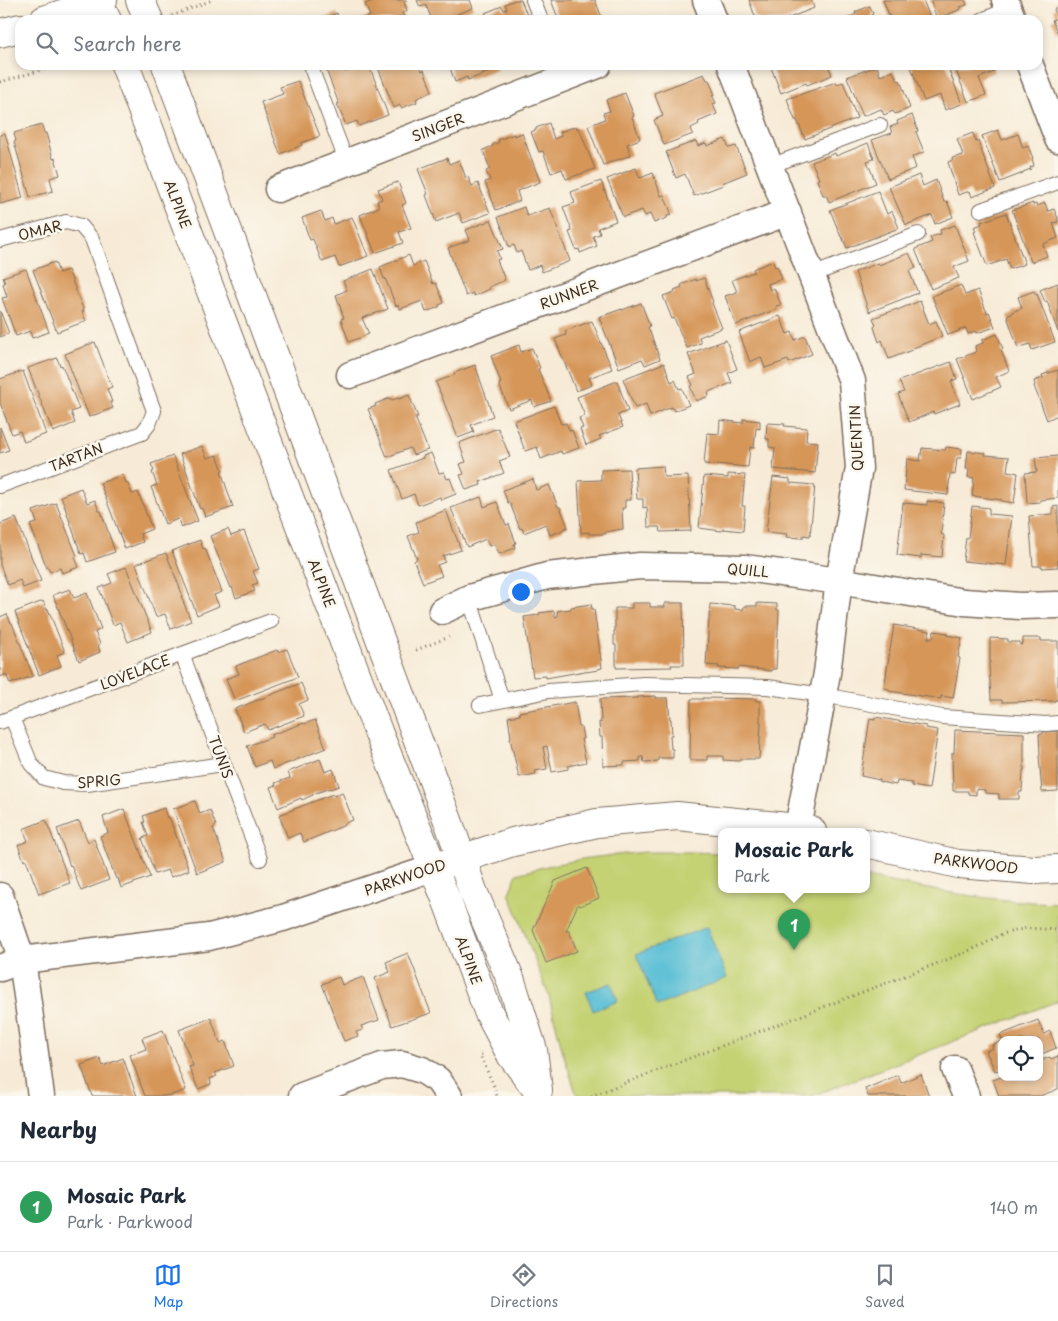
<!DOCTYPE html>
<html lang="en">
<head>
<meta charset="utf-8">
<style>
  body { margin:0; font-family:"Playpen Sans",sans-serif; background:#f2f2f3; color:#1f2937 }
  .controls { position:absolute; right:15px; bottom:15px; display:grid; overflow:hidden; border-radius:10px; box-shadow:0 2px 8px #0003 }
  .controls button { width:45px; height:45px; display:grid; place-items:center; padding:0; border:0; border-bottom:1px solid #e0e1e3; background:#fff; color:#1f2937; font:25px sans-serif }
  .you { position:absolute; left:520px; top:591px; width:18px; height:18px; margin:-12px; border:4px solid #fff; border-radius:50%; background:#1a73e8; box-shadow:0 0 0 8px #1a73e833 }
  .badge { display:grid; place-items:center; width:32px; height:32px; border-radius:50%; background:#1a73e8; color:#fff; font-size:16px; font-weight:700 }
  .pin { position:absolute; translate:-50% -41px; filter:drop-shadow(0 1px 2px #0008) }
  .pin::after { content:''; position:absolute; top:26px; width:18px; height:15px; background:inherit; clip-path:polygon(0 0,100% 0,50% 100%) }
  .popup { position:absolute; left:718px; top:828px; width:152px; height:65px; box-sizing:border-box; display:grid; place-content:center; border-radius:10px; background:#fff; filter:drop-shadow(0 1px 4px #0005); font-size:16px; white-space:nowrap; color:#747a83 }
  .popup b { font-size:19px; color:#1f2937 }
  .popup::after { content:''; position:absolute; left:50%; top:100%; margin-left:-10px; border:10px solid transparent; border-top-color:#fff }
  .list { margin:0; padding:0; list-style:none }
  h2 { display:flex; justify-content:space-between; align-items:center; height:65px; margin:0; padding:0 20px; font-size:21px }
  h2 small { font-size:16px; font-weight:400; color:#747a83 }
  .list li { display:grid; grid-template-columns:32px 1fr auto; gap:15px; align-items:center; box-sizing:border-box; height:90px; padding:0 20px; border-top:1px solid #e0e1e3 }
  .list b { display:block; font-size:19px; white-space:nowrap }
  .list p { margin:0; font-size:16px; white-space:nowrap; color:#747a83 }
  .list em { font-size:16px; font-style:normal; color:#747a83 }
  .icon { flex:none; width:28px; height:28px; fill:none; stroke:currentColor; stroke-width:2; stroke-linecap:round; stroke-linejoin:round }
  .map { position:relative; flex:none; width:1058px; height:1096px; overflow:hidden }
  .search { position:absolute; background:#fff; box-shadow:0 2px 8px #0003; left:15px; right:15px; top:15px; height:55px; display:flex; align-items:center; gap:12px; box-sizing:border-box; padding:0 18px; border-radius:15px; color:#747a83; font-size:19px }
  .sheet { height:155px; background:#fff }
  nav { display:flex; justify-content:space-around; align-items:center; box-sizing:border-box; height:70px; border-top:1px solid #e0e1e3; background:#fff; font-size:14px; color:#747a83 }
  nav a { display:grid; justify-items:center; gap:2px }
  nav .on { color:#1a73e8 }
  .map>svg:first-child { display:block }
</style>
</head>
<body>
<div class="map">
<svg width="1058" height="1096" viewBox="0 0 1058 1096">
  <rect width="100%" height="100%" fill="#fbf7ec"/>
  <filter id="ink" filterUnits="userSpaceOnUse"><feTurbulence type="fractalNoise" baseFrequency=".02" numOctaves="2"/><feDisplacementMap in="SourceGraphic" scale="10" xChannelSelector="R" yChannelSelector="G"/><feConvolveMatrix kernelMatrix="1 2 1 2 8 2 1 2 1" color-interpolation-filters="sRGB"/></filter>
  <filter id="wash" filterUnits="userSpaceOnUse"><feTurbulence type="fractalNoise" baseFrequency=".0096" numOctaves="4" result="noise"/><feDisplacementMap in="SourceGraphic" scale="20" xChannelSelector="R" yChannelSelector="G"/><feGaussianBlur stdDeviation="1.12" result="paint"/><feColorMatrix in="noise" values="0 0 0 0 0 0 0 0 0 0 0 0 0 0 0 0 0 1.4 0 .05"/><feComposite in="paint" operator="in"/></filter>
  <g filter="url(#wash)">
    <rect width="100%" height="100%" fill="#f7ebd7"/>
    <!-- green -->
    <path fill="#c4d273" stroke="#807e48" d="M645 852H689L721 853 722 889H866L867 877C930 890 993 902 1058 903V1001L812 1096H577L563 1053 549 997 509 893 517 874 547 866 588 858Z"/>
    <!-- water -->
    <path fill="#56bdd4" stroke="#487479" d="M707 927 727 978 657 1006 636 954Z
      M611 983 618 1001 593 1011 586 992Z"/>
    <g id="blocks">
      <!-- building -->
      <path fill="#d69658" d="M375 0H406L407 1 404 2 407 11 402 13 405 20H358L370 16 365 4Z
        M417 0H470L473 8 442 20H432L426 5 420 7Z
        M515 0H521L529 20H486L484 17 487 16 485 13 502 6 504 10 507 9 505 4Z
        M551 0H595L603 20H557V18H558Z
        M749 0H811L814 8 784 20H759L758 18 756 19Z
        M883 0H923L931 20H891Z
        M930 0H965L967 5 960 7 961 9 937 19Z
        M870 6 873 14 871 15 873 20H848V18L856 14 855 12Z
        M1058 7V34L1052 20 1057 18 1054 9Z
        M337 13 339 20H320Z
        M363 65H369L388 115 359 126 357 121 346 125 337 104H339L327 72 343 66 345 72Z
        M377 65H420L422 71 424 70 432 91 416 99 417 102 401 108 400 105 394 108Z
        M449 65H495L497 69 468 80 467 77 455 82Z
        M770 65H828L832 75 807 85 806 83 781 93Z
        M910 65H947L962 104 945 110 940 95 924 101Z
        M954 65H992L994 72 979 78 986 95 968 102Z
        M877 66 880 76 893 71 898 81 900 80 910 108 895 114 893 111 884 115 881 109 863 116 847 77Z
        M704 74 707 80H709L715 95H712L716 103 713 104 717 114 698 122 699 124 691 128 693 134 664 145 654 120 663 116 654 93Z
        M298 81 320 136 301 143 302 145 280 154 261 102 283 94 280 87Z
        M836 82 837 84 843 82 857 118 805 139 797 120H795L787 99Z
        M625 93 634 116 632 117 640 139 627 144 631 155 603 165 588 126 605 119 603 113 610 111 606 100Z
        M912 115 918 131 916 132 924 152 912 157 916 168 888 179 872 140 892 133 890 127 898 124 897 121Z
        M549 123 554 139 561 136 560 132 576 126 577 129 579 128 595 169 566 179 562 169 551 173 543 151 539 152 531 132 536 130V128Z
        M42 125 44 133H46L53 159 55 158 60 175 50 178 53 191 30 197 14 142 16 141 14 133Z
        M998 130 1002 140 1018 134 1023 148 1028 146 1033 158H1032L1034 166 1030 167 1031 169 1023 172V173L1000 182 982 136Z
        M5 133 23 198 0 204V135Z
        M522 133 540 182 517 191 520 201 496 210 485 182 490 180 486 171 490 169 483 150 493 146 492 145 499 142 498 140 514 134V136Z
        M973 133 976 142 978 141 995 188 972 197 970 191 958 195 948 162 953 160 952 158 963 155 957 139Z
        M725 139 729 148 736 146 747 173 722 183 723 185 694 196 685 174 676 178 666 152 696 141 698 146 706 143 707 146Z
        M868 143 874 159 867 161 876 183 829 202 826 195H823L817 180 819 179 812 162 835 153 836 156Z
        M447 158 449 164 459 160 466 178 468 177 472 186 478 183 490 213 463 223 459 213 436 222 426 195 428 194 418 169Z
        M636 168 640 178 653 173 661 196 664 195 672 215 667 216V218L654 223 650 214 645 216 642 210 623 217 607 179Z
        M919 175 923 186 936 180 944 202 947 201 953 217 935 224 932 215 906 225 889 187Z
        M601 181 616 221 598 228 600 234 593 236 597 246 580 253 579 249 576 250 569 232 572 231 563 207 575 203 571 192Z
        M398 182 406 203 402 205 411 228 399 232 403 243 375 253 360 215 379 207 377 201 382 199 378 189Z
        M878 191 887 214 892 211 899 228 847 248 842 237H841L830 210Z
        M1033 203V205L1036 204 1037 206 1045 203 1048 211 1054 209 1058 218V222L1053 223 1058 238 1043 244 1047 256 1031 262 1012 210Z
        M524 207 527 216 550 208 570 261 542 272 540 265 528 270 521 251 517 253 514 245 509 247 498 217Z
        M321 211 325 221 332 218 334 224 352 217 368 256 339 267 335 257 322 262 313 239 310 240 302 218Z
        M1006 213 1025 264 1010 269 1006 259 987 266 974 232 976 231 974 227 982 224 981 222Z
        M491 220 503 249 497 251 500 259 497 260 505 280 489 287 490 289 474 296 473 293 466 296 448 248 470 240 466 230Z
        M955 225 969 261 954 267 959 278 931 289 915 249 932 242 930 237 941 234 940 230Z
        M909 253 916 268 909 271 918 293 869 312 855 272 878 263 879 265Z
        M409 255 413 266 424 261 433 284 436 283 444 303 439 305V307L426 312 422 301 400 309 398 305 396 306 385 278 384 279 380 267Z
        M773 261 775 267 777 266 782 279 768 284 770 290 774 288 781 305 776 306 777 309 736 325 725 296 737 292 732 280 754 272 753 269Z
        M55 262 59 273 68 270 84 311 82 312 86 321 57 332 33 270Z
        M26 269 49 332 32 338 30 331 16 336 2 298 7 297 3 284 5 283 3 277Z
        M373 269 388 309 362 318 369 334 349 342 341 319 344 318 336 295 347 290 343 281Z
        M704 278 713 302 712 303 722 328 699 337 701 343 687 348 674 318 672 319 663 296 675 292 674 290 682 287 681 285 696 279V281Z
        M1058 283V332L1047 301 1045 302 1040 290Z
        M961 285 965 295 978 290 987 313 989 312 995 327 977 333 976 331 968 334 966 328 948 335 932 296Z
        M1034 291 1036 295 1037 294 1055 342 1032 350 1030 344 1018 348 1007 316 1012 314V312L1022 308 1018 297Z
        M920 301 929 324 936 321 942 336 911 349 912 350 889 359 882 340 879 342 874 327 876 325 873 318 897 309V310Z
        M641 303 650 326 648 327 660 359 645 365 642 359 619 368 599 317 622 309V310Z
        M0 311 9 333 0 337Z
        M780 316 787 334 792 332 795 340 805 336 812 354 789 363 788 360 765 368 761 357 750 362 739 332Z
        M592 321 612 369 589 378 592 385 576 391 555 339 566 335 565 331Z
        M997 334 1003 349 1001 350 1009 371 996 377 1001 387 973 399 957 359 976 352 975 346 983 343 982 340Z
        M726 340 737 369 728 373 732 383 708 392 709 396 696 401 690 386 693 385 689 377 696 374 688 354Z
        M95 342 112 387 107 389 112 402H110L113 408 89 417 65 354Z
        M519 345 521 352 532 348 540 368 538 369 551 401 534 407 532 400 509 409 499 384 501 383 491 356Z
        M57 358 60 366 62 365 79 409 71 412 75 423 53 432 28 368Z
        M951 362 957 379 951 381 960 404 934 414 933 412 909 422 898 394 904 392 899 381Z
        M664 363 671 382 675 380 679 389 682 388 689 405 674 411 672 407 650 416 646 404 635 408 623 379Z
        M475 365 493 416 471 425 474 432 458 438 436 382 455 375 454 373Z
        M1058 370V415L1047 420 1034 386 1035 385 1034 381 1043 378 1042 375Z
        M23 371 46 434 24 442 20 431 12 434 0 403V379Z
        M617 381 628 411 618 415 623 427 599 436 601 439 586 445 580 429 583 428 579 418 585 416 577 397Z
        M409 395 418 417H415L428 450 413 455 410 448 387 457 368 409 376 406 375 404 390 398 391 400 399 398V399Z
        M554 406 561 424 566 423 570 431 572 430 579 448 562 454 561 451 541 459 537 447 525 451 514 421Z
        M743 419 760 421V429L756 428 754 448 750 447 748 467 716 464V465L704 464 707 433 719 434 720 420 743 423Z
        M767 423 785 424 784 426 807 428 806 441 818 442 815 473 773 469 775 448 769 447V439H766Z
        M0 427 9 450 0 453Z
        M498 428 510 457 499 461 504 473 480 482 481 485 466 490 460 475 464 474 460 464 466 462 459 443Z
        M202 446 207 458 217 455 223 470 221 471 233 507 205 517 202 508 200 509 180 454Z
        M946 447 962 449 961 458H957L955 475 950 474 948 495 904 490 907 459 920 461 922 448 945 450Z
        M968 451 986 453 985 455 1009 457 1007 471 1018 473 1014 503 1002 501V500L972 496 974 478 968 477 969 469H966Z
        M431 453 439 473 444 472 447 479 450 478 456 494 441 500 440 497 418 505 414 494 402 499 391 470 423 458V456Z
        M173 456 198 521 181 528 178 519 165 524 151 487 157 485 152 472 154 471 151 464Z
        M1058 456V498L1040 500V502L1027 503 1025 473 1037 472 1035 458Z
        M663 466 664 477 688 476 691 531 660 532 659 527H648L647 507 643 508V499H637L635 468Z
        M629 469 631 500H625V508H622L623 529 605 532 606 534H589V532L581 533 578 481 601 480V470Z
        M728 474 745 475 742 506H745L743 531 723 529 722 531 699 528 704 476 728 478Z
        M123 475 126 483 127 482 132 494 138 492 152 529 140 534 143 542 125 549 100 483Z
        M773 477 790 479V483L815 485 810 536 803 535V538L786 537 787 534 766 532Z
        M533 479 536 490 549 485 558 507H560L568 527 563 529V530L550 535 546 524 524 533 522 528 520 529 510 503H508L503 490Z
        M81 488 87 503 95 500 99 511H101L115 552 87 562 84 553 81 554 61 496Z
        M481 497 484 507 497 502 506 525 509 524 516 543 514 544 515 548 499 554 495 544 489 546 486 539 467 547 451 508Z
        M927 501 944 503 941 534 944 535 942 557 921 555V558L897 555 903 503 927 505Z
        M56 503 77 556 75 557 79 567 62 573 60 568 50 572 48 568H47L30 525 37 523 33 511Z
        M972 506 989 508V514L1012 516 1006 565 963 561 966 538H968Z
        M1058 506V567L1042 568V566H1033L1029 516 1053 514V507Z
        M446 510 461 550 443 556 445 562 437 565 442 576 423 583 414 561 417 559 408 536 419 532 416 522Z
        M16 518 41 581 23 588 20 580 8 585 0 565V524Z
        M228 529 231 536 244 531 259 569 253 571 258 583 252 585 255 591 236 598 232 587 231 588 210 536Z
        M200 540 203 549 205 548 222 592 214 595 219 606 197 615 172 551Z
        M166 553 183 596H181L191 621 171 629 165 614 156 617 136 564Z
        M126 567 152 632 128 642 120 622 113 625 99 588 112 583 108 574Z
        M70 589 74 598 87 593 101 629 95 632 100 644 98 645 100 652 79 661 53 595Z
        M43 601 47 610 48 609 65 652 57 655 61 666 39 675 15 612Z
        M632 603H650V607H665V603H683L684 665H671L672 667 616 668V645H614V631H615V608H632Z
        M757 603 777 604V610H779L776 669H772L771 671 739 667V669L718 668 719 666 706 665 710 604 735 606V609L743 610 744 606H757Z
        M591 604 592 609H594L602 668 598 669V670L586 672 585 671 546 678V676L533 677 524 617 539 615V613L554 611 555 617 558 616 557 611 571 609V607Z
        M7 614 11 623H12L33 676 10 684 6 674 0 677V617Z
        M894 625 930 631 928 638H933L934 631 948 633 947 635 962 638 958 657 960 658 953 698 941 696V699L889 691V689L884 688Z
        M990 638 1008 639V642H1020V645L1023 644V638H1041V641H1058V700H1055V701L1002 702V700H991L989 663H990Z
        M287 649 298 677 235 701 226 679 239 674 236 666 277 650 278 652Z
        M301 683 308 700 299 704 304 716 268 730 265 724 244 732 235 709Z
        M656 696V698H668L670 719H671L672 735H670L671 749H673V758H658V761L644 762 643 757H640V761L624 762V765L603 766 602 737H600L599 722 601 723 600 699 638 698V697Z
        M703 698 756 699V701H760V722H761L759 759H740V761L723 760V756H707V760H690L691 699H703Z
        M575 702 579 727H581L583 739H581L586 762 568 766V769L552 772 547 746 543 747 547 769 535 771 536 774 519 777 510 738 511 737 508 717 520 715 519 712Z
        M875 717 926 726V728L938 730 929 789 912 786V783L897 781 896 785 880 782V780L861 776 870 718 875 719Z
        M315 720 326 748 273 769 270 761 255 767 247 746 272 737 271 735 304 723V724Z
        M955 730 1024 733V770H1023L1022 792H1019V799H999V794L985 793V790L976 789V795L968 794V791H953L952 753H954Z
        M1058 731V791L1042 792 1039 756 1040 755 1039 734H1043V732Z
        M320 759 325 772 333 769 339 786 330 789V788L313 794V795L302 800 301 798 278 808 270 787 276 785 275 783 290 778 288 772Z
        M342 792 353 820 345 823V825L304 842 300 833 288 838 279 815 333 794 334 796Z
        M195 801 200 814 210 810 216 826 213 828 226 862 197 873 173 809Z
        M164 808 167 818 169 817 189 870 171 877 168 870 155 874 142 838 148 836 143 822H145L143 816Z
        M124 809 150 877 121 888 118 878 116 879 100 836 108 833 103 817Z
        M46 820 70 883 39 894 26 860 24 861 18 845 28 841 23 829Z
        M79 821 88 842 94 839 109 880 81 891 71 865 70 866 57 829Z
        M587 868 599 898 580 906 578 904 566 931H569L577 951 546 963 533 930 555 881Z
        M408 953 431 1013 392 1026 375 978 390 972 386 962Z
        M339 977 342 985 363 977 379 1020 361 1026 363 1030 356 1032 358 1036 344 1041 322 984Z
        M211 1018 220 1043 225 1041 234 1066 215 1073 217 1076 210 1079 211 1084 198 1089 189 1067 193 1066 179 1030Z
        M1038 1020 1044 1034 1050 1031 1056 1048 1039 1055V1040H1002L1000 1035Z
        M163 1030 186 1090 169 1096V1095L165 1096H145L130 1055 146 1049 142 1038Z
        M1002 1041V1069L995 1071 986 1051 993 1048 992 1045Z
        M1058 1056V1089L1040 1096H999L993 1080 1001 1077H1039V1061L1050 1057 1051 1059Z
        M100 1058 103 1066 123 1058 137 1096H92L81 1065Z
        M921 1074 929 1096H868L865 1089 898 1075 901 1083Z"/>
    </g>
  </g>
  <g filter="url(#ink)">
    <use href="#blocks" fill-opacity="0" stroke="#7d6e5f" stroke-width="1"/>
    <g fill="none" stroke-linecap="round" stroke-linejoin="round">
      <defs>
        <path id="lane" d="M533 0 541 20
          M982 20 1009 9
          M310 65 347 163
          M770 166 880 125
          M981 210 1058 182
          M0 240 66 222 81 226 92 239 154 411 149 424 142 433 0 486
          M812 275 918 234
          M469 598 502 700
          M182 654 260 859
          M480 705 548 691 644 684 768 687 823 695 942 717 1046 724 1058 723
          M12 718 31 764 44 778 63 783 87 784 223 764
          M0 722 271 621"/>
        <path id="street" d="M706 0 714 20
          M1005 0 1013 20
          M731 65 852 381 859 468 839 581 827 673 798 828
          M1030 65 1058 139
          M278 189 598 65
          M350 375 788 212
          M442 611 469 598 547 576 640 566 745 568 839 581 964 602 1020 606 1058 605
          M0 896 22 960 41 1096
          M0 968 22 960 209 937 283 918 433 868
          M955 1069 966 1096
          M302 1096 382 1066 402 1064 422 1070 438 1080 449 1096"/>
        <path id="secondary" d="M140 0 149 20
          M98 2 107 20
          M125 65 379 734 446 899 488 1011 511 1055 538 1091
          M166 65 450 826 473 891 510 978 533 1050 538 1090
          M866 843 958 864 1034 870 1058 869
          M445 864 513 842 597 823 677 816 798 828 812 831"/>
        <path id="primary" d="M44 20 103 0
          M0 33 20 28"/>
      </defs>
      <!-- lane casing -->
      <use href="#lane" stroke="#7d6e5f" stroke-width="16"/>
      <!-- street casing -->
      <use href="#street" stroke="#7d6e5f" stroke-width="29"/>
      <!-- secondary casing -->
      <use href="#secondary" stroke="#7d6e5f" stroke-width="30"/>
      <!-- primary casing -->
      <use href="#primary" stroke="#7d6e5f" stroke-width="30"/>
      <!-- path -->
      <path stroke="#7d6e5f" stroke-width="3" stroke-dasharray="1 4" stroke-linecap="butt" d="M172 16 212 0
        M0 82 59 65
        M416 650 449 637
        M482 1054 480 1055 494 1086 497 1096
        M591 1096 954 957 982 945 1002 934 1027 928 1058 930"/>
      <!-- lane -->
      <use href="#lane" stroke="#fff" stroke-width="14"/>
      <!-- street -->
      <use href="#street" stroke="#fff" stroke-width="26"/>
      <!-- secondary -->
      <use href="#secondary" stroke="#fff" stroke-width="28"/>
      <!-- primary -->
      <use href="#primary" stroke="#fff" stroke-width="28"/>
    </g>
  </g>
  <g text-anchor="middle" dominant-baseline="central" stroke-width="5" stroke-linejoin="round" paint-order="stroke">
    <!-- street labels -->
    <g font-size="14" fill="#3b2a1e" stroke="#fbf7ec">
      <text transform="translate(438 127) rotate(-21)">SINGER</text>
      <text transform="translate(178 204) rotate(69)">ALPINE</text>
      <text transform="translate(40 230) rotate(-14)">OMAR</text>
      <text transform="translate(569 294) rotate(-20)">RUNNER</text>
      <text transform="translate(856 438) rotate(-93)">QUENTIN</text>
      <text transform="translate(76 457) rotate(-21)">TARTAN</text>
      <text transform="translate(748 570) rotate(5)">QUILL</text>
      <text transform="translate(322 583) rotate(69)">ALPINE</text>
      <text transform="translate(135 672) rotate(-21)">LOVELACE</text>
      <text transform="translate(221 757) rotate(69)">TUNIS</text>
      <text transform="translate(99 781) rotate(-5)">SPRIG</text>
      <text transform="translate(976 863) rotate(7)">PARKWOOD</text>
      <text transform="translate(405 877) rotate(-19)">PARKWOOD</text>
      <text transform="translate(469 960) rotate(70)">ALPINE</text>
    </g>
  </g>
</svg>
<div class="controls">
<button><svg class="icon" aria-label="locate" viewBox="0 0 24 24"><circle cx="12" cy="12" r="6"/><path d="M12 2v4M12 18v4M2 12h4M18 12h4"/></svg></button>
</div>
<div class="you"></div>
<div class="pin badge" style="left:794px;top:950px;background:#2e9e5b">1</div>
<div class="popup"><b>Mosaic Park</b>Park</div>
<div class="search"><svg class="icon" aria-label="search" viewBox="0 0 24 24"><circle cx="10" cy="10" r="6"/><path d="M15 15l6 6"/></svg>Search here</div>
</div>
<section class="sheet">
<h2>Nearby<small></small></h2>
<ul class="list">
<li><span class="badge" style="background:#2e9e5b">1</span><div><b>Mosaic Park</b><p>Park · Parkwood</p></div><em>140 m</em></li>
</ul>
</section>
<nav>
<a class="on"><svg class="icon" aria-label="map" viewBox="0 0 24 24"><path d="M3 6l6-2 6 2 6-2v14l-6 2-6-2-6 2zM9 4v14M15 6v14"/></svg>Map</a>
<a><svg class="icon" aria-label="directions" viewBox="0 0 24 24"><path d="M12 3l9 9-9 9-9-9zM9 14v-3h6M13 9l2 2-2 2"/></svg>Directions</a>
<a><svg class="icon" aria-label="saved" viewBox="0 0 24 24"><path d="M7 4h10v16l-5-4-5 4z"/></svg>Saved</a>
</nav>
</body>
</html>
